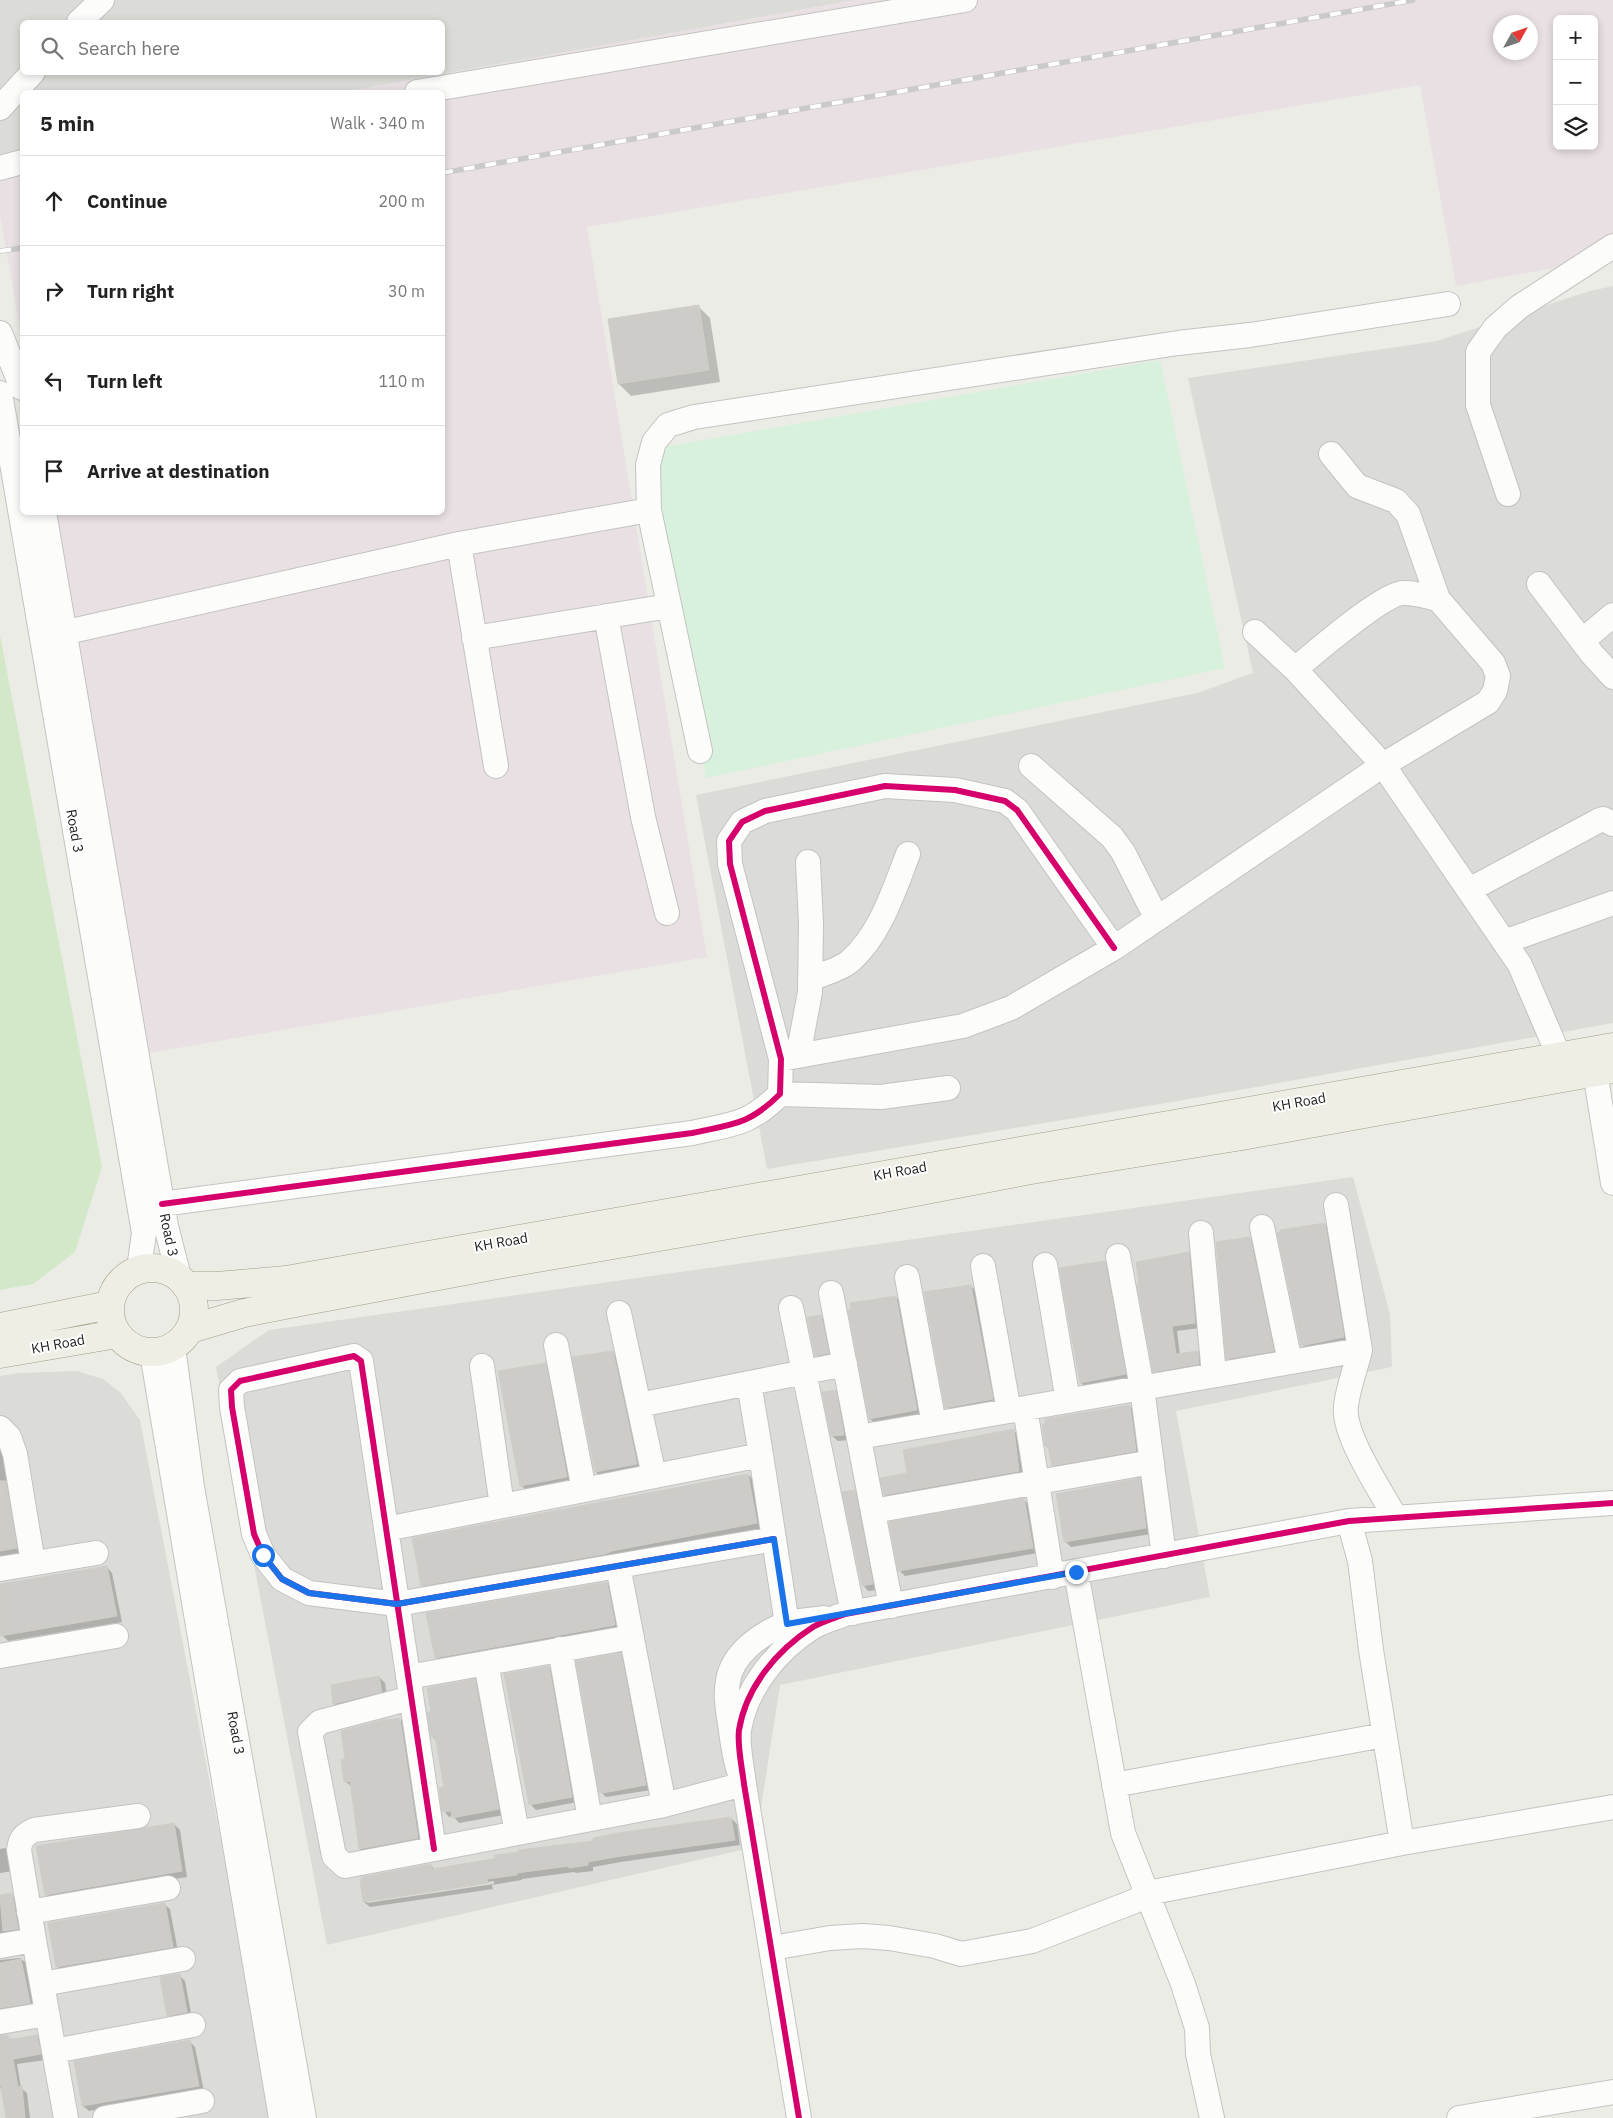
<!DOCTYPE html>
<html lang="en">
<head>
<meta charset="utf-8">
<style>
  body { margin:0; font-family:"IBM Plex Sans",sans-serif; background:#f6f6f6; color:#222 }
  .controls { position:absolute; right:15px; top:15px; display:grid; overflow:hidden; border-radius:8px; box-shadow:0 2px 8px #0003 }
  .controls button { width:45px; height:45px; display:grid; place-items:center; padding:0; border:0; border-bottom:1px solid #e0e0e0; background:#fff; color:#222; font:25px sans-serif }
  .compass { position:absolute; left:1493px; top:15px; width:45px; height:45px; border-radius:50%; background:#fff; box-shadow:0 2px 8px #0003; rotate:50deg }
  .stop { position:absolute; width:15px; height:15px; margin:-11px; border:4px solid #1a73e8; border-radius:50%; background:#fff }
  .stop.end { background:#1a73e8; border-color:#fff; box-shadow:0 1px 5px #0008 }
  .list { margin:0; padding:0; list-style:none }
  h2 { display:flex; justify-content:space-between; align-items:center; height:65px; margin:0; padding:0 20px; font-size:21px }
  h2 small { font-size:16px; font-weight:400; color:#767676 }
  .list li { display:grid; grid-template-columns:32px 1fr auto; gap:15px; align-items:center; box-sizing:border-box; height:90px; padding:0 20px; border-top:1px solid #e0e0e0 }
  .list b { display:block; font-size:19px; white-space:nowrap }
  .list em { font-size:16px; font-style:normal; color:#767676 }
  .icon { flex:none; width:28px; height:28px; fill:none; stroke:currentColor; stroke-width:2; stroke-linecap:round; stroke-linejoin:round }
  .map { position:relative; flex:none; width:1613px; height:2118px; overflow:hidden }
  .search { position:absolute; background:#fff; box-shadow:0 2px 8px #0003; left:20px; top:20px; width:425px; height:55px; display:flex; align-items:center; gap:12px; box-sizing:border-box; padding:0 18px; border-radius:8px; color:#767676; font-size:19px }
  .panel { position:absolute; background:#fff; box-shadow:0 2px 8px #0003; left:20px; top:90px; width:425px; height:425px; border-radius:8px }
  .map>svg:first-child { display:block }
</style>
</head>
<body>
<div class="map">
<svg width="1613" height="2118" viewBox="0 0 1613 2118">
  <rect width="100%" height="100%" fill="#ecece7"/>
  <!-- residential -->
  <path fill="#dbdbd8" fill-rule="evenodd" d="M0 0H855L344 92H22V151L0 155ZM22 22H442V72H22Z
    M1613 286V1023L1178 1101 767 1169 696 795 1197 693 1253 673 1188 378 1437 341 1590 291Z
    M1353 1177 1390 1314 1392 1367 1176 1411 1210 1597 780 1685 755 1847 327 1945 216 1367 269 1330Z
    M77 1371 103 1379 120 1392 140 1420 247 1976 269 2118H0V1376L19 1373Z"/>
  <!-- industrial -->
  <path fill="#e9e0e4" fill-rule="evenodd" d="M855 0H1613V257L1456 286 1420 85 587 227 707 957 149 1053 71 636 51 513 442 512V92H344ZM1557 19H1594V146H1557ZM1500 22H1530V52H1500Z
    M22 151V341L0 215V155Z"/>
  <!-- grass -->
  <path fill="#d3e8c8" d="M0 635 102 1167 75 1252 33 1284 0 1290Z"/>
  <!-- park -->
  <path fill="#d7f1dc" d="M1160 360 1225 668 706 778 652 449Z"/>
  <!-- shadow -->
  <path fill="#0003" fill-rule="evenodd" d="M698 306 710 318 720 382 631 396 619 384Z
    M1325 1224 1330 1230 1349 1342 1307 1351 1302 1345Z
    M1250 1239 1255 1244 1278 1356 1233 1364 1228 1359Z
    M1189 1253 1194 1259 1200 1328 1177 1331 1180 1355 1198 1352 1203 1357 1204 1369 1160 1377 1154 1371Z
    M1104 1262 1110 1268 1130 1380 1087 1388 1081 1383Z
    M971 1286 977 1292 998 1404 952 1413 947 1407Z
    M896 1297 902 1303 922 1415 876 1424 870 1419Z
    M821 1316 826 1322 833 1359 822 1361 816 1355Z
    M613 1352 618 1358 642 1469 601 1477 596 1472Z
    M545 1365 551 1370 572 1482 527 1491 521 1485Z
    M835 1391 841 1397 849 1440 838 1441 832 1436Z
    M1130 1406 1136 1412 1141 1456 1059 1471 1053 1465 1050 1450 1046 1446Z
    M1014 1431 1020 1436 1023 1455 1020 1456 1024 1477 891 1500 885 1495 909 1474Z
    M0 1449 7 1464 21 1553 0 1558Z
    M748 1475 754 1480 762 1529 428 1591 422 1585Z
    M1140 1479 1145 1485 1151 1534 1071 1547 1066 1542Z
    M854 1491 860 1497 878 1590 868 1591 863 1585Z
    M1025 1501 1030 1506 1038 1553 905 1576 900 1571 890 1523Z
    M107 1567 112 1573 122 1622 8 1641 2 1635 0 1622V1585Z
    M607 1583 612 1589 620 1630 441 1663 436 1658Z
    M620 1654 626 1660 651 1790 606 1797 600 1791Z
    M549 1667 554 1673 577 1802 536 1810 530 1804Z
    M379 1677 385 1683 387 1697 340 1709 334 1704 332 1686Z
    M475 1680 480 1686 504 1815 459 1823 453 1816 449 1817 444 1811 446 1788 438 1742 432 1736 433 1713Z
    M400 1719 406 1725 423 1843 366 1854 360 1849 352 1787 345 1781 385 1720Z
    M731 1818 737 1824 740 1845 621 1862 593 1867V1871L576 1873 574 1872 522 1879V1880L492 1885 493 1889 370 1907 364 1902 430 1865 435 1869ZM494 1881V1884L367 1903V1900Z
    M174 1824 180 1830 187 1877 52 1900 47 1895Z
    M5 1848 11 1853 13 1871 0 1873V1849Z
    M12 1895 17 1900 23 1934 0 1940V1897Z
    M164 1904 170 1909 178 1952 63 1972 58 1967 49 1924Z
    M20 1958 26 1963 34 2008 0 2015V1960Z
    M179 1975 185 1981 192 2018 174 2021 169 2015Z
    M37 2036 42 2042 45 2060 17 2064 21 2088 27 2093 30 2118H6L3 2091 0 2088V2041Z
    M189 2041 195 2047 204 2091 89 2111 83 2106Z"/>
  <!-- building -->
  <path fill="#cdccc8" stroke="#cfcec8" d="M699 305 709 370 618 384 608 319Z
    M1325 1223 1344 1337 1301 1346 1277 1233 1280 1232V1230Z
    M1250 1237 1274 1351 1226 1359 1216 1242Z
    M1189 1252 1195 1323 1172 1326 1176 1354 1198 1351 1199 1364 1153 1372 1137 1284H1139L1136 1262Z
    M1105 1261 1126 1374 1080 1383 1059 1268Z
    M971 1285 993 1399 945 1408 924 1292Z
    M896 1296 917 1410 869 1419 848 1310 851 1309 850 1303Z
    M821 1315 829 1353 815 1356 807 1317Z
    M613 1351 637 1464 595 1472 572 1357Z
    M546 1363 567 1477 520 1486 498 1371Z
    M836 1390 844 1435 831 1436 822 1392Z
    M1130 1405 1136 1451 1052 1466 1048 1446H1045L1042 1424H1045V1419Z
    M1014 1429 1019 1471 884 1495 880 1478 907 1473 903 1450Z
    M748 1474 757 1523 612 1551 605 1554 421 1586 412 1538Z
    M1140 1478 1146 1528 1064 1542 1056 1494Z
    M0 1481H6L17 1548 0 1551Z
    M855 1490 873 1584 862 1586 842 1492Z
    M1024 1498 1033 1548 898 1571 889 1522Z
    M107 1566 117 1616 0 1636V1584Z
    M607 1582 615 1625 435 1658 426 1613Z
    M621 1653 646 1785 603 1793 599 1792 576 1661Z
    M549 1666 572 1797 529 1805 504 1674Z
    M379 1676 382 1692 333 1704 331 1685Z
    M475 1679 499 1809 452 1818 451 1811 442 1812 439 1788 444 1787 435 1736 431 1737 427 1712H431L427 1688Z
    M400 1718 418 1838 359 1849 350 1781 344 1782 341 1760 345 1759 341 1731 386 1719V1721Z
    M731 1817 735 1840 615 1857 588 1862V1865L569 1868V1866L517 1873V1875L487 1879 488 1883 363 1902 360 1879H363L362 1877 431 1864 432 1869 495 1859V1855L519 1852V1850L593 1841V1838L618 1833Z
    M174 1823 182 1871 45 1895 36 1846Z
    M12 1893 18 1929 3 1931 0 1895Z
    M165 1903 173 1947 56 1967 48 1923Z
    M21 1959 30 2003 0 2008V1963Z
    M180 1974 187 2012 167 2016 160 1977Z
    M0 2035H8L9 2038 14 2039 37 2035 41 2054 13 2059 18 2087 22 2086 25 2118H6L0 2081Z
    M190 2040 199 2086 82 2106 74 2061Z"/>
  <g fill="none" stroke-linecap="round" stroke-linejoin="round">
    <defs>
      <path id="minor" d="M79 22 102 0
        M417 92 965 0
        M0 108 33 72
        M0 168 22 162
        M0 333 22 388
        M0 393 144 1233 139 1269
        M1508 494 1478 405V352L1495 328 1519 307 1613 246
        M44 512 166 1226 179 1277
        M459 544 496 766
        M1539 584 1592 654 1613 677
        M606 616 643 817 667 913
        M1255 632 1295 669 1383 765 1520 965 1559 1056
        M49 636 459 544 649 510
        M474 638 669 606
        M1582 641 1613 615
        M1295 669C1315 653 1382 594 1403 593 1414 592 1428 597 1438 599
        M700 751 649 510 648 465 654 442 668 425 694 417 1178 343 1250 335 1448 304
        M1031 766 1112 837 1123 852 1157 919
        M1469 890 1598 821 1603 819 1613 824
        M1504 942 1613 903
        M810 979C822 974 839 970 849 962 880 936 894 890 908 854
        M798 1056 810 992 811 924 808 862
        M781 1059 963 1026 1011 1008 1114 948 1383 765 1488 702 1495 691 1498 676 1493 663 1438 599 1408 514 1396 501 1357 486 1331 454
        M1595 1072 1613 1183
        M780 1094 881 1097 948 1088
        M162 1204 692 1133C733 1124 749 1125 780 1094L781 1059 730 864 729 841 742 822 765 811 885 786 955 790 1005 801 1017 810 1114 948
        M1262 1227 1290 1362
        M1201 1233 1214 1375
        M1118 1256 1142 1388 1164 1556
        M1045 1265 1068 1401
        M983 1266 1009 1411
        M907 1277 934 1424
        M831 1293 891 1606
        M791 1308 853 1613
        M619 1313 654 1476
        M556 1345 584 1490
        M173 1347 192 1487 304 2118
        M1360 1350C1356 1368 1348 1387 1346 1406 1342 1434 1381 1491 1395 1517
        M152 1353 281 2118
        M482 1366 502 1506
        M749 1383 761 1455
        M639 1405 845 1364
        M1025 1408 1052 1577
        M0 1428 9 1437 15 1454 33 1563
        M859 1437 1360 1350 1336 1205
        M873 1511 1152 1462
        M1349 1521 1360 1561 1371 1650 1402 1843
        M386 1529 761 1455 787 1624
        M618 1566 664 1805
        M0 1569 96 1553
        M1076 1572 1123 1833 1183 1984 1197 2028 1198 2054 1212 2118
        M560 1649 590 1819
        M0 1656 116 1636
        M486 1663 517 1833
        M408 1677 632 1637
        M411 1698 320 1722 310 1732 334 1856 345 1866 664 1805 744 1784C735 1765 733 1744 730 1724 728 1710 725 1695 728 1681 732 1654 761 1633 786 1624 797 1620 812 1620 824 1618
        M1114 1785 1384 1735
        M434 1849 361 1361 354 1356 240 1381 231 1390 232 1407 254 1534 263 1555 282 1579 309 1593 397 1604 774 1539
        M29 1912 168 1888
        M34 1940 66 2118
        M0 1946 34 1940 19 1850C20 1839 24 1835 34 1830L138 1816
        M772 1948 830 1938 863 1936 889 1938 935 1946 961 1954 1032 1941 1135 1901 1148 1893 1402 1843 1613 1807
        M42 1984 183 1959
        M0 2022 47 2014
        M54 2051 193 2025
        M105 2118 202 2101
        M799 2118 744 1784C742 1767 737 1746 739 1730 746 1687 777 1650 813 1627 823 1621 835 1618 845 1614L1349 1521 1613 1503
        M1459 2118 1613 2092"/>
      <path id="major" d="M110 1310a42 42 0 1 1 84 0a42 42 0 1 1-84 0Z
        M186 1286H217L286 1280 1613 1047
        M0 1327 109 1305
        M190 1329 244 1313 295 1303 497 1265 879 1199 1031 1170 1242 1136 1613 1069
        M0 1354 117 1334"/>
    </defs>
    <!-- minor casing -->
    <use href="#minor" stroke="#c3c3c1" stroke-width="26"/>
    <!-- major casing -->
    <use href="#major" stroke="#a19d85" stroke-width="29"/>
    <!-- minor -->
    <use href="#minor" stroke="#fcfcfb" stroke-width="24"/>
    <!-- major -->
    <use href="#major" stroke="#efeee5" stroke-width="28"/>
    <defs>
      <path id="rail" d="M442 173 1413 0
        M0 251 22 248"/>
    </defs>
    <!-- rail casing -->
    <use href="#rail" stroke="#cacac9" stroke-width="5.5"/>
    <!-- rail -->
    <use href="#rail" stroke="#fff" stroke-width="4" stroke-dasharray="11" stroke-linecap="butt"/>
    <defs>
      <path id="cycleway" d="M162 1204 692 1133C733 1124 749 1125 780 1094L781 1059 730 864 729 841 742 822 765 811 885 786 955 790 1005 801 1017 810 1114 948
        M434 1849 361 1361 354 1356 240 1381 231 1390 232 1407 254 1534 263 1555 282 1579 309 1593 397 1604 774 1539
        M799 2118 744 1784C742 1767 737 1746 739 1730 746 1687 777 1650 813 1627 823 1621 835 1618 845 1614L1349 1521 1613 1503"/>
    </defs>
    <!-- cycleway casing -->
    <use href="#cycleway" stroke="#fff" stroke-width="9"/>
    <!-- cycleway -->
    <use href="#cycleway" stroke="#d6006c" stroke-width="6"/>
  </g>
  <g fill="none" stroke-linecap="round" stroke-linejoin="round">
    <!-- route -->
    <path stroke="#1a73e8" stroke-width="6" d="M263 1555 282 1579 309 1593 397 1604 774 1539 787 1624 1076 1572"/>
  </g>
  <g text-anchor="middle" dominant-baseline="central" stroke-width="4" stroke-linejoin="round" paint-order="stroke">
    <!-- street labels -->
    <g font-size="14" fill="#1e1e1e" stroke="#fff">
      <text transform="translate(75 831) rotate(80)">Road 3</text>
      <text transform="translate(1299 1102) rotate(-10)">KH Road</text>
      <text transform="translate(900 1171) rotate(-10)">KH Road</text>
      <text transform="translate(169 1235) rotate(78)">Road 3</text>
      <text transform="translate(501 1242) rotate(-10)">KH Road</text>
      <text transform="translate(58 1344) rotate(-10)">KH Road</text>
      <text transform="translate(236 1733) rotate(80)">Road 3</text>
    </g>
  </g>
</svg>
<div class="controls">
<button>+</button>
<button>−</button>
<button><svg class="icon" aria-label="layers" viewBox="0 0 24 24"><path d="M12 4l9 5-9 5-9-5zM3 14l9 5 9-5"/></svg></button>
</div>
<svg class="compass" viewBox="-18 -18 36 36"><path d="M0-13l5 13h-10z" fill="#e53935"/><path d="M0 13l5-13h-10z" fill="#767676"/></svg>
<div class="stop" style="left:263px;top:1555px"></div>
<div class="stop end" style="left:1076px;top:1572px"></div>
<div class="search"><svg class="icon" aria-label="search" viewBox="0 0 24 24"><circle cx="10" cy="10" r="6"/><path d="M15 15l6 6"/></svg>Search here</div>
<section class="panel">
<h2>5 min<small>Walk · 340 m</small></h2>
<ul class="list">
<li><svg class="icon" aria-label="ahead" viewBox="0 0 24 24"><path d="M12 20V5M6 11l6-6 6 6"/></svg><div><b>Continue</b></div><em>200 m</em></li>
<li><svg class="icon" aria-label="right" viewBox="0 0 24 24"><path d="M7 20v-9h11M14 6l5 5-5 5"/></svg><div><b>Turn right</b></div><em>30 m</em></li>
<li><svg class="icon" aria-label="left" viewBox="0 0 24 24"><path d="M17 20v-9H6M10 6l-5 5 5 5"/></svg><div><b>Turn left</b></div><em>110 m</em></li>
<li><svg class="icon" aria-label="arrive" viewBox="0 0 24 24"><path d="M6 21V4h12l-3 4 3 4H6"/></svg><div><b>Arrive at destination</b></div></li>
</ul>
</section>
</div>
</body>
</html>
